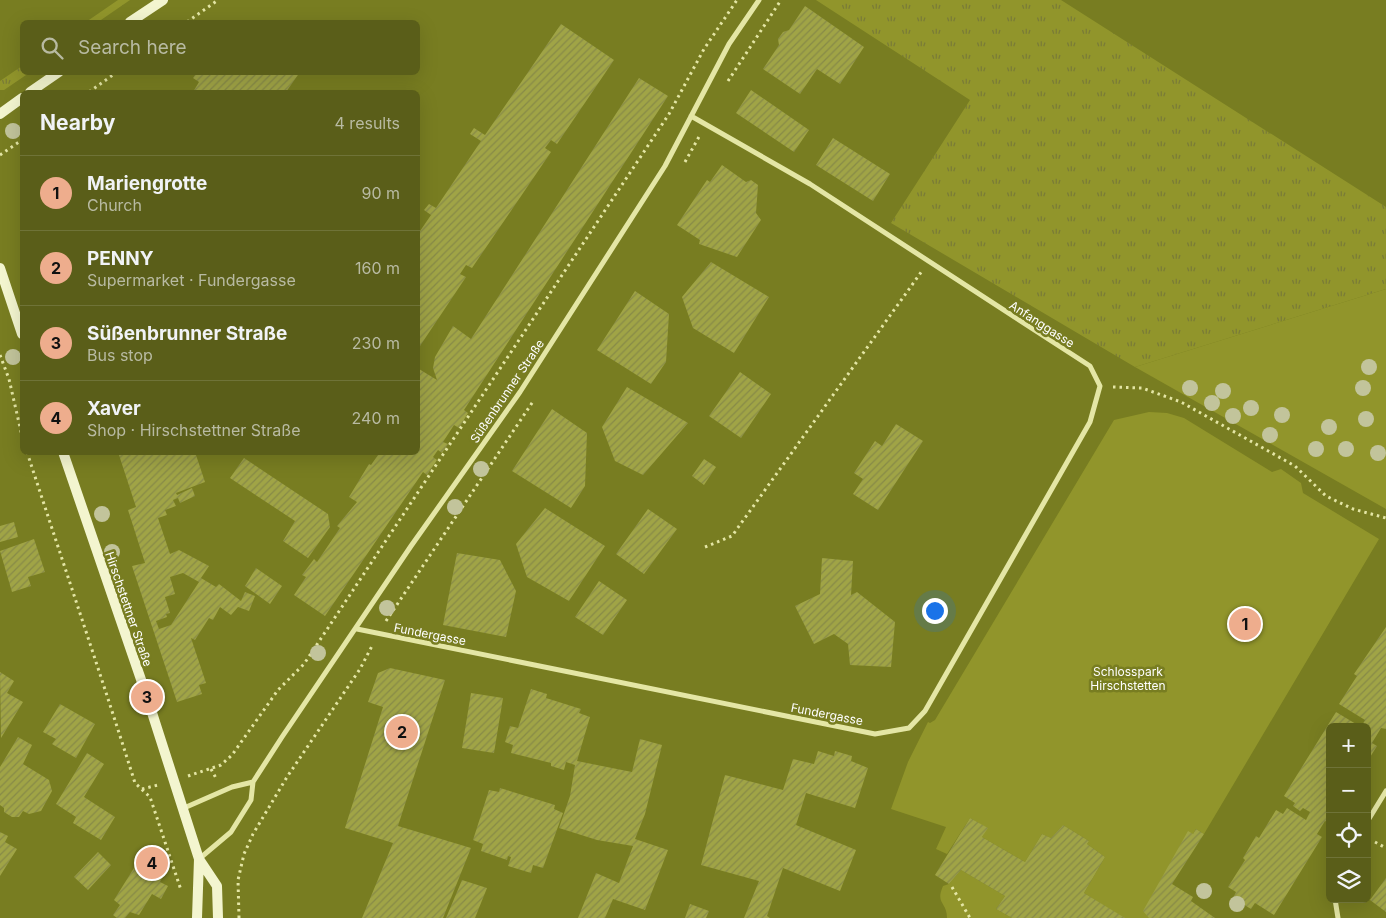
<!DOCTYPE html>
<html lang="en">
<head>
<meta charset="utf-8">
<style>
  body { margin:0; font-family:Inter,sans-serif; background:#606422; color:#f1f3f6 }
  .controls { position:absolute; right:15px; bottom:15px; display:grid; overflow:hidden; border-radius:8px; box-shadow:0 5px 20px #0002 }
  .controls button { width:45px; height:45px; display:grid; place-items:center; padding:0; border:0; border-bottom:1px solid #6f7338; background:#5a5e19; color:#f1f3f6; font:25px sans-serif }
  .you { position:absolute; left:934px; top:610px; width:18px; height:18px; margin:-12px; border:4px solid #fff; border-radius:50%; background:#1a73e8; box-shadow:0 0 0 8px #1a73e833 }
  .badge { display:grid; place-items:center; width:32px; height:32px; border-radius:50%; background:#eead8d; color:#111; font-size:16px; font-weight:700 }
  .pin { position:absolute; translate:-50% -50%; border:2px solid #fff; box-shadow:0 1px 5px #0006 }
  .list { margin:0; padding:0; list-style:none }
  h2 { display:flex; justify-content:space-between; align-items:center; height:65px; margin:0; padding:0 20px; font-size:21px }
  h2 small { font-size:16px; font-weight:400; color:#b8baa2 }
  .list li { display:grid; grid-template-columns:32px 1fr auto; gap:15px; align-items:center; box-sizing:border-box; height:75px; padding:0 20px; border-top:1px solid #6f7338 }
  .list b { display:block; font-size:19px; white-space:nowrap }
  .list p { margin:0; font-size:16px; white-space:nowrap; color:#b8baa2 }
  .list em { font-size:16px; font-style:normal; color:#b8baa2 }
  .icon { flex:none; width:28px; height:28px; fill:none; stroke:currentColor; stroke-width:2; stroke-linecap:round; stroke-linejoin:round }
  .map { position:relative; flex:none; width:1386px; height:918px; overflow:hidden }
  .search { position:absolute; background:#5a5e19; box-shadow:0 5px 20px #0002; left:20px; top:20px; width:400px; height:55px; display:flex; align-items:center; gap:12px; box-sizing:border-box; padding:0 18px; border-radius:8px; color:#b8baa2; font-size:19px }
  .panel { position:absolute; background:#5a5e19; box-shadow:0 5px 20px #0002; left:20px; top:90px; width:400px; height:365px; border-radius:8px }
  .map>svg:first-child { display:block }
</style>
</head>
<body>
<div class="map">
<svg width="1386" height="918" viewBox="0 0 1386 918">
  <defs>
    <pattern id="grass-tufts" width="24" height="20" patternUnits="userSpaceOnUse" patternTransform="scale(1.25)"><rect width="24" height="20" fill="#91952b"/><path d="M3 7l-1-3M5 7V3M7 7l1-3M15 17l-1-3M17 17v-4M19 17l1-3" fill="none" stroke="#797b37"/></pattern>
    <pattern id="building-hatch" width="6" height="6" patternUnits="userSpaceOnUse" patternTransform="scale(1.25)"><rect width="6" height="6" fill="#a0a446"/><path d="M-1 1l2-2M0 6l6-6M5 7l2-2" fill="none" stroke="#878a48"/></pattern>
  </defs>
  <rect width="100%" height="100%" fill="#787d21"/>
  <!-- grass -->
  <path fill="url(#grass-tufts)" d="M118 0H130L98 22H86Z
    M816 0H1061L1386 207V289L1135 367 891 223 970 100Z
    M22 66V72L29 73 4 90H0V81Z"/>
  <!-- park -->
  <path fill="#91952b" d="M1386 289V509L1135 367Z
    M1149 412 1167 413 1184 418 1272 472 1281 469 1301 483 1303 493 1379 539 1204 834 1196 829 1193 834 1149 918H1124L1084 893 1105 857 1087 844 1089 841 1063 825 1051 838 1042 834 1025 862 982 837 987 828 970 818 947 854 936 849 946 827 891 809 908 762 928 722 930 723 935 720 1114 420Z
    M961 870 1005 896 996 909 1012 918H947C947 902 935 904 943 886L949 884Z"/>
  <!-- building -->
  <path fill="url(#building-hatch)" fill-rule="evenodd" d="M805 6 864 47 840 84 817 69 800 94 763 69 779 45 778 39 783 32 789 30Z
    M561 24 614 60 557 144 551 140 545 148 551 152 472 268 466 265 460 274 466 277 418 349V234L431 215 424 210 429 204 436 208 481 141 470 134 474 128 485 135Z
    M197 72H300L286 92H193L199 82 193 78Z
    M639 78 668 96 464 410 468 413 459 428 454 425 443 442 448 444 442 453 438 450 433 457 437 460 427 475 423 472 325 616 294 595 306 577 302 575 314 559 317 562 340 528 337 526 357 502 349 497 369 464 371 465 378 455 374 452H418V372L419 369 437 380 433 368 435 357 453 326 471 339Z
    M751 90 809 130 794 152 736 113Z
    M833 138 890 174 873 201 816 165Z
    M722 165 746 182 751 180 758 185 756 213 761 220 737 257 699 244 700 240 677 225 707 180 710 182Z
    M711 262 769 297 734 353 693 328 682 297Z
    M635 291 669 314 666 362 651 384 597 350Z
    M740 372 771 394 741 438 709 416Z
    M627 387 688 423 643 475 615 461 602 427Z
    M552 409 587 433 585 486 571 508 512 471Z
    M896 424 923 441 878 510 853 494 863 479 854 473 875 441 882 446Z
    M118 452H195L205 482 176 493 177 495 192 488 195 496 180 503 178 498 173 500 176 506 165 510 167 515 158 518 170 554 179 550 209 566 201 578 216 587 219 584 241 601 245 592 255 596 249 611 238 607 231 615 220 607 213 620 209 618 195 640 191 638 206 683 199 685 202 694 177 702 132 566 145 563 128 510 136 507ZM183 573 199 582 171 625 159 629 156 621 167 617 166 614 170 613 165 597 175 594 170 577Z
    M244 458 328 514 330 527 308 558 283 541 295 521 230 478Z
    M704 459 716 467 704 485 692 476Z
    M545 508 605 546 569 601 527 577 516 544Z
    M648 509 677 529 644 574 616 554Z
    M14 522 18 537 0 542V526Z
    M34 539 45 572 28 577 31 586 12 592 0 551Z
    M457 553 500 560 516 591 506 637 443 625Z
    M822 558 853 561 851 595 857 592 895 622 891 667 850 665 848 644 834 634 814 644 795 606 820 594Z
    M256 568 282 586 270 604 245 586Z
    M599 581 627 600 603 635 575 617Z
    M1386 627V729L1381 728 1372 743 1377 746 1367 762V727H1361L1365 720 1339 704 1357 676 1354 674Z
    M390 668 445 680 398 826 471 848 443 918H362L393 843 345 828 383 707 368 702 378 673Z
    M0 672 14 681 7 693 23 702 1 738Z
    M531 689 547 694 546 698 581 709 579 713 590 717 577 761 632 772 640 739 662 745 645 814 635 839 668 850 645 910 613 899 605 918H578L596 873 619 883 633 846 597 840 559 828 570 796 575 765 566 762 564 770 551 766V763L511 753 513 745 505 742 510 726 518 728Z
    M471 693 503 698 494 753 462 748Z
    M60 704 95 724 76 758 52 744 56 739 43 732Z
    M1336 712 1361 727H1330V823L1325 821 1317 834 1322 837 1274 915 1255 903 1251 909 1233 898 1236 892 1228 887 1245 860 1243 858 1256 836 1259 838 1276 810 1283 814 1287 808 1306 820 1310 812 1303 808 1300 811 1293 806 1295 803 1284 796Z
    M18 737 32 745 23 764 49 780 52 791 41 811 29 814 23 811 19 817H12L4 812V808L0 805V767Z
    M818 751 834 756 835 751 852 756 851 761 868 768 855 808 806 793 796 825 856 850 840 891 783 868 767 916 770 918H744L759 881 701 865 725 775 783 790 793 759 814 764Z
    M87 753 104 764 84 797 115 817 101 840 73 823 76 817 56 804Z
    M500 788 555 805 554 809 563 813 543 868 533 865 531 873 508 866 511 857 508 856 507 860 481 851 483 844 473 840 489 790 499 792Z
    M970 818 988 828 982 837 1025 862 1042 834 1051 838 1063 825 1089 841 1087 844 1105 857 1084 893 1125 918H1012L996 909 1005 896 961 870 949 884 935 875Z
    M1196 829 1204 834 1172 884 1193 897 1191 901 1215 918H1149L1143 911 1188 831 1193 834Z
    M0 832 8 836 5 842 17 849 0 876Z
    M98 852 111 865 88 890 74 877Z
    M144 852 167 868 160 882 168 886 161 899 152 894 139 915 130 912 125 918H117L113 915 120 905 114 900Z
    M1386 878V912L1370 900Z
    M462 880 487 888 475 918H446Z
    M690 904 709 911 706 918H685Z"/>
  <g fill="none" stroke-linecap="round" stroke-linejoin="round">
    <!-- path -->
    <path stroke="#e4e6a5" stroke-width="3" stroke-dasharray="2.5 4" stroke-linecap="butt" d="M187 22 218 0
      M728 81 781 0
      M89 92 117 72
      M0 155 22 140
      M685 162 700 135
      M0 355 9 379 22 436
      M1113 387 1142 388 1181 402 1295 466 1326 496 1353 509 1386 518
      M27 452C63 563 100 672 135 783L150 797 181 890
      M705 547 732 536 922 271
      M386 621 534 400
      M211 769 217 780
      M188 776 221 765 232 755 278 690 304 664 669 114 704 49 737 0
      M142 789 158 785
      M1375 842 1386 848
      M952 887 970 918
      M239 918 238 880 244 854 253 834 287 777 360 669 372 646"/>
    <!-- minor -->
    <path stroke="#e4e6a5" stroke-width="5" d="M357 629 875 734 909 728 925 711 1090 422 1100 386 1090 366 810 184 691 116
      M184 808 232 787 253 782
      M1367 822 1386 791
      M199 859 231 832 251 800 253 782 282 737 411 546 520 392 665 166 729 44 759 0
      M1335 899 1338 918"/>
    <!-- secondary -->
    <path stroke="#f3f5cf" stroke-width="10" d="M130 22 163 0
      M30 92 59 72
      M0 114 22 98
      M0 268 22 334
      M63 452 147 697 199 859 217 886 218 918
      M197 918 199 859"/>
  </g>
  <!-- trees -->
  <g fill="#c2c49b">
    <circle cx="13" cy="131" r="8"/>
    <circle cx="13" cy="357" r="8"/>
    <circle cx="1369" cy="367" r="8"/>
    <circle cx="1190" cy="388" r="8"/>
    <circle cx="1363" cy="388" r="8"/>
    <circle cx="1223" cy="391" r="8"/>
    <circle cx="1212" cy="403" r="8"/>
    <circle cx="1251" cy="408" r="8"/>
    <circle cx="1282" cy="415" r="8"/>
    <circle cx="1233" cy="416" r="8"/>
    <circle cx="1366" cy="419" r="8"/>
    <circle cx="1329" cy="427" r="8"/>
    <circle cx="1270" cy="435" r="8"/>
    <circle cx="1316" cy="449" r="8"/>
    <circle cx="1346" cy="449" r="8"/>
    <circle cx="1378" cy="453" r="8"/>
    <circle cx="481" cy="469" r="8"/>
    <circle cx="455" cy="507" r="8"/>
    <circle cx="102" cy="514" r="8"/>
    <circle cx="112" cy="552" r="8"/>
    <circle cx="387" cy="608" r="8"/>
    <circle cx="318" cy="653" r="8"/>
    <circle cx="1204" cy="891" r="8"/>
    <circle cx="1237" cy="904" r="8"/>
  </g>
  <g text-anchor="middle" dominant-baseline="central" stroke-width="5" stroke-linejoin="round" paint-order="stroke">
    <!-- street labels -->
    <g font-size="12" fill="#fff" stroke="#787d21">
      <text transform="translate(1042 324) rotate(33)">Anfanggasse</text>
      <text transform="translate(507 391) rotate(-56)">Süßenbrunner Straße</text>
      <text transform="translate(129 609) rotate(71)">Hirschstettner Straße</text>
      <text transform="translate(430 634) rotate(11)">Fundergasse</text>
      <text transform="translate(827 714) rotate(11)">Fundergasse</text>
    </g>
    <!-- park labels -->
    <g font-size="12" fill="#fff" stroke="#787d21">
      <text x="1128" y="671">Schlosspark<tspan x="1128" dy="14">Hirschstetten</tspan></text>
    </g>
  </g>
</svg>
<div class="controls">
<button>+</button>
<button>−</button>
<button><svg class="icon" aria-label="locate" viewBox="0 0 24 24"><circle cx="12" cy="12" r="6"/><path d="M12 2v4M12 18v4M2 12h4M18 12h4"/></svg></button>
<button><svg class="icon" aria-label="layers" viewBox="0 0 24 24"><path d="M12 4l9 5-9 5-9-5zM3 14l9 5 9-5"/></svg></button>
</div>
<div class="you"></div>
<div class="pin badge" style="left:1245px;top:624px">1</div>
<div class="pin badge" style="left:402px;top:732px">2</div>
<div class="pin badge" style="left:147px;top:697px">3</div>
<div class="pin badge" style="left:152px;top:863px">4</div>
<div class="search"><svg class="icon" aria-label="search" viewBox="0 0 24 24"><circle cx="10" cy="10" r="6"/><path d="M15 15l6 6"/></svg>Search here</div>
<section class="panel">
<h2>Nearby<small>4 results</small></h2>
<ul class="list">
<li><span class="badge">1</span><div><b>Mariengrotte</b><p>Church</p></div><em>90 m</em></li>
<li><span class="badge">2</span><div><b>PENNY</b><p>Supermarket · Fundergasse</p></div><em>160 m</em></li>
<li><span class="badge">3</span><div><b>Süßenbrunner Straße</b><p>Bus stop</p></div><em>230 m</em></li>
<li><span class="badge">4</span><div><b>Xaver</b><p>Shop · Hirschstettner Straße</p></div><em>240 m</em></li>
</ul>
</section>
</div>
</body>
</html>
